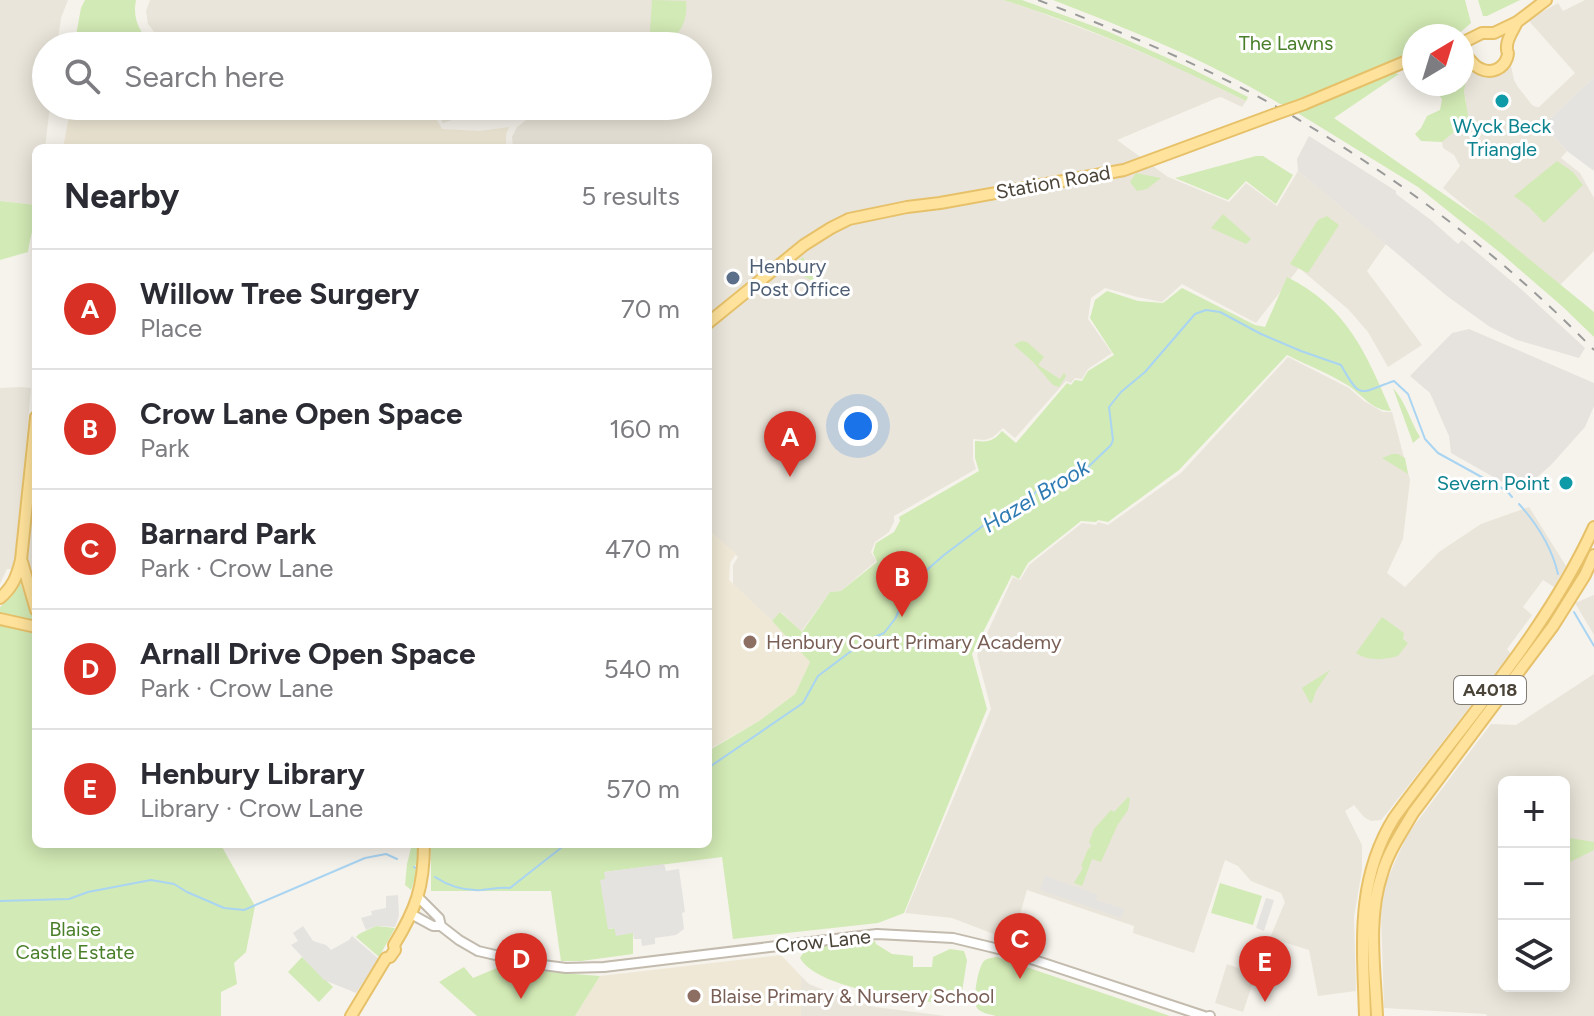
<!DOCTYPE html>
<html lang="en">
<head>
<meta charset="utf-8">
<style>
  body { margin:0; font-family:Figtree,sans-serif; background:#f7f7f7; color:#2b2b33 }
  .controls { position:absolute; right:24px; bottom:24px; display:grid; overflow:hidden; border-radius:12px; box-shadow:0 4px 20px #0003 }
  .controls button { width:72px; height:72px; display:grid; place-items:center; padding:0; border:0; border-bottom:2px solid #e1e1e2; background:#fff; color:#2b2b33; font:40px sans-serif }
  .compass { position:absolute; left:1402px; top:24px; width:72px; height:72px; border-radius:50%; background:#fff; box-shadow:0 4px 20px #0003; rotate:38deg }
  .you { position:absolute; left:858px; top:426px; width:28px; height:28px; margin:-20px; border:6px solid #fff; border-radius:50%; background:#1a73e8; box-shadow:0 0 0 12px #1a73e833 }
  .badge { display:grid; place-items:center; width:52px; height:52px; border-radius:50%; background:#d93025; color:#fff; font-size:26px; font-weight:700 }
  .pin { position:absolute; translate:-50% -66px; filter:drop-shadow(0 2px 4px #0008) }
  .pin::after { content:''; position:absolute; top:42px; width:28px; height:24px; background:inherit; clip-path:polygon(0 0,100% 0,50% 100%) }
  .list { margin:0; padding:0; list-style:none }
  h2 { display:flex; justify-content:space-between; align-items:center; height:104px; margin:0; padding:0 32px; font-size:34px }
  h2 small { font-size:26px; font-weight:400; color:#7c7c81 }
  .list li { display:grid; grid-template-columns:52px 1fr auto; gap:24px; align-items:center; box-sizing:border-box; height:120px; padding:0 32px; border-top:2px solid #e1e1e2 }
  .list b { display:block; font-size:30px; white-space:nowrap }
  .list p { margin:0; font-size:26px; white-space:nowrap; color:#7c7c81 }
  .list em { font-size:26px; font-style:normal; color:#7c7c81 }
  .icon { flex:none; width:44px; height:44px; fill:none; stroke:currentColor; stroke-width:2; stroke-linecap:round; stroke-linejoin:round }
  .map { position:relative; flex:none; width:1594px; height:1016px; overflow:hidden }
  .search { position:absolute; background:#fff; box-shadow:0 4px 20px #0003; left:32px; top:32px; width:680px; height:88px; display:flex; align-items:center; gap:20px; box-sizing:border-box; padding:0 28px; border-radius:44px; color:#7c7c81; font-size:30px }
  .panel { position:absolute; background:#fff; box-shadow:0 4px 20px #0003; left:32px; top:144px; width:680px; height:704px; border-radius:12px }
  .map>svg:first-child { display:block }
</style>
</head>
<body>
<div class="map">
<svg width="1594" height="1016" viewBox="0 0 1594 1016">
  <rect width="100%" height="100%" fill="#f6f3ec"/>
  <!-- residential -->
  <path fill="#eae5da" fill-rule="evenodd" d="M0 0H68L61 18 57 46H46V106H50L45 148H36V205L0 201Z
    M150 0H1003L1034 10 1112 40 1178 68 1246 101 1242 107 1221 97 1217 98 1117 140 1168 177 1229 202 1246 183 1277 206 1298 171 1386 244 1367 271 1422 345 1388 367 1368 332 1348 309 1299 268 1256 323 1182 284 1162 302 1137 297 1105 288 1091 298 1088 319 1112 353 1088 369 1082 379 1075 378 1071 383 1066 381 1015 438 1003 428 993 437 985 440 973 439V459L976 469 894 516V522L889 532 875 542 871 552 876 561 841 591 830 592 801 632 781 612 772 621 733 584V565L738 557 708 529V148L513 147 512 137 517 127 526 120 552 112 550 106H698V46H336L330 45 271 46 264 32 256 41 173 45 158 37 148 24 146 11Z
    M1585 0H1594V77L1555 114 1548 121V124L1551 133 1567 151 1561 158 1580 173 1594 198V251L1560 285 1443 188 1460 166 1454 155 1443 148 1442 142 1464 124 1466 100 1464 91 1467 77 1462 63 1477 74 1492 76 1511 66 1514 80 1518 87 1532 105 1536 107H1539L1575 73 1529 21 1533 17 1558 3 1563 11Z
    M433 106H521L481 120 472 113 443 123Z
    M1288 357 1349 388 1364 401 1383 412H1392L1410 480 1403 539 1387 573 1405 587 1439 552 1481 524 1529 507 1566 566 1554 587 1543 580 1523 607 1532 615 1507 649 1511 654 1387 813 1381 820 1371 821 1364 817 1354 805 1345 811 1362 845V870L1354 917 1356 991 1318 996 1309 950 1270 938 1285 902 1281 893 1251 881 1238 866 1225 860 1194 953 1133 933 1134 926 1027 890 1012 941 952 918 905 913 991 709 977 655 1013 577 1020 580 1029 565 1082 523 1096 525 1098 522 1108 525 1181 473Z
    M20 387 31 388 23 476 36 477V589L30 569H7L0 584V388Z
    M1594 595V635L1575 603Z
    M1594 674V1016H1487L1486 1014 1384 1008 1381 913 1384 887 1407 835 1491 724 1516 725ZM1504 782H1564V986H1504Z
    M1227 964 1256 974 1243 1012 1215 1003Z
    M801 976 809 984 839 996 875 1007 946 1016H801Z"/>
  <!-- industrial -->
  <path fill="#e6e2dd" d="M1309 136 1396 191V194L1431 220 1458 244 1462 240 1521 289 1585 348 1579 358 1517 340 1490 327 1447 296 1406 261 1298 171 1297 159Z
    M1469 329 1594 383V406L1585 427 1551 465 1520 492 1451 453 1449 436 1430 393 1410 376 1452 333Z"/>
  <!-- education -->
  <path fill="#efe8d6" d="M71 106H429L442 129 480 131 509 127 506 135V148H63Z
    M708 529 736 554 730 563 729 580 772 621 810 662 795 694 759 721 708 750Z
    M781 955 801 976V1016H575L600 976Z"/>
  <!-- green -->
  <path fill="#d2eab5" d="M85 0H136C132 20 140 32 153 46H74L81 8Z
    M652 0 686 1C689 25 675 46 649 46Z
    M1003 0H1022L1107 31 1190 68 1248 97 1246 101C1167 62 1087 26 1003 0Z
    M1053 0H1465L1471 23 1456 36H1414V54L1285 104H1280C1209 61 1131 30 1053 0Z
    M1478 0H1520L1487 16H1483Z
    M1462 68 1467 77 1464 91 1468 116 1464 124 1442 142 1421 141 1415 134 1421 128 1427 116 1440 110 1442 99 1436 91 1435 84H1462Z
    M1393 73 1399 74 1334 118 1484 222 1594 312V337L1563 307 1503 255 1418 187 1296 112Z
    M1256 156H1263L1293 175 1276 204 1246 181 1228 200 1175 178Z
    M1557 161 1573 172 1583 185 1544 223 1529 207 1514 196Z
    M1136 173 1161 178 1147 189 1137 191 1130 182Z
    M0 201 36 205C36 222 30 236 28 252L0 260Z
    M1223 214 1251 239 1246 244 1211 228Z
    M1327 216 1339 225 1308 273 1290 264 1318 220Z
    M803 257 816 283 795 271 790 266Z
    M1287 277C1347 307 1366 353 1391 411 1373 411 1362 395 1349 386 1330 374 1307 365 1287 355L1179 470 1108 522 1098 520 1096 522 1081 521 1028 563 1019 579 1012 575 972 654 987 709 904 913 878 923 733 939 722 857 605 872V880H601L609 929 615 928 633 933V954L581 961H561L551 891H431V844H708V751L759 721 795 694 810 662 772 621 780 612 802 632 830 592 841 591 877 562 873 553 876 543 894 532 900 521 899 517 979 471 975 458V441C988 442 993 442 1002 431L1016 443 1067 383 1071 385 1075 380 1082 381 1088 371 1114 355 1090 318 1095 300 1107 291 1138 301 1163 303 1182 288 1255 325 1265 327Z
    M1021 341 1027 342 1044 357 1038 365 1060 379 1064 373 1066 376 1059 387 1053 385 1033 362 1014 345Z
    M1393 388C1406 402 1410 421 1420 437L1413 443Z
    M1392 454H1398L1405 458 1408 474 1382 458Z
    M20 582 34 621 0 613V607L12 596Z
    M1382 617 1404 633 1403 639 1408 643 1398 656 1394 657C1381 660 1368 661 1356 653Z
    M0 625 36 634V844H160L159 848 221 845 255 906 246 952 234 963 237 984 221 992V1016H0Z
    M1330 670 1316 691 1312 703H1310L1302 688Z
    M1128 797 1130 799 1128 810 1117 826 1101 862 1092 859 1082 886 1074 883 1083 868 1081 866 1088 849 1090 848 1091 845 1089 842 1094 829 1111 810 1114 812Z
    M1564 837 1594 842V850L1564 865Z
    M412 844H422L419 867 415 865 414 868 418 871 411 890 405 885 407 864Z
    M1220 883 1262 896 1253 925 1211 913Z
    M376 926 395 928 379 957 356 937 359 934Z
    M875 941 876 944 892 954 913 956V967H932L933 957 950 949 964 951 967 960 961 998 957 1004 953 1005C918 1000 818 990 800 958L803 953 813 949 814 947Z
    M302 957 333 987 319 1002 288 972Z
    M997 957 1170 1016H996C989 1014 981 1013 977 1008 972 1001 978 967 984 961 987 958 992 958 997 957Z
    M464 967 473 978 497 968 600 976 575 1016H477L439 982Z"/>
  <!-- parking -->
  <path fill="#e5e3e0" d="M1594 77V171L1567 151 1551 133 1548 124V121L1555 114Z
    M664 864 666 871 679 869 685 912 682 913 684 929 676 935 655 938V944L642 946 641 939H634L633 933 616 936 614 928 608 929 600 880 605 879 604 872Z
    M1045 876 1098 895 1096 900 1124 909 1121 918 1040 890Z
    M398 895 399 916 395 927 376 926 366 930 361 918 372 915 371 911 386 908V896Z
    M1266 898 1274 900 1264 931 1256 928Z
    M303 926 313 941 326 945 331 950 349 940 352 936 379 959 356 993 324 980 291 945 298 941 293 933Z"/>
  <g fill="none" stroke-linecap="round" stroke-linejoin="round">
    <!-- stream -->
    <path stroke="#a9d4f2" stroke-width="2" d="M1519 504C1537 524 1552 548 1558 574
      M1574 612 1594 646
      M708 768 803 703 818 676 862 643 884 633 895 619 912 583 944 555 992 519 1023 509 1038 489 1056 480 1083 472 1111 445 1113 440 1109 407 1121 392 1145 372 1195 314 1206 310 1220 312 1261 334 1301 351 1341 365C1361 401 1359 393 1394 381L1408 394 1425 439 1438 453 1507 491 1512 497
      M414 867 416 868
      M435 877C450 887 464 891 482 890 492 889 500 887 510 888L566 844
      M0 901 69 899 88 892 151 880 174 884 187 892 224 908 244 910 365 858 386 854 397 859"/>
    <defs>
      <path id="minor" d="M418 897 439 918 441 926 459 940 478 951 535 964 566 968 604 967 877 934 953 938 1007 951 1204 1016
        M411 914 433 926H441
        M1209 1016H1210"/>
      <path id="major" d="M1462 43 1482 33H1494L1517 22 1546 0
        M1462 53C1470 57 1472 66 1481 69 1491 74 1503 69 1507 58 1510 49 1506 55 1507 46 1507 38 1514 29 1517 22
        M1304 104 1414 58
        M708 323 804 245 831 228 849 219 907 207 940 203 1124 170 1273 115
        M22 562 36 610
        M0 598C13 587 17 576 21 560L36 417
        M0 619 36 627
        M351 1016 386 958 390 957 395 950 394 945C416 909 424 887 424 844
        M1365 1016C1363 946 1355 881 1394 818 1463 723 1545 634 1594 527
        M1377 1016C1375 970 1367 918 1382 874 1388 852 1402 832 1413 813L1553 626 1585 575 1594 555"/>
    </defs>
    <!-- minor casing -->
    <use href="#minor" stroke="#c2bbae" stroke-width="12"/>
    <!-- major casing -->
    <use href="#major" stroke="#e6c16a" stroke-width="14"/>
    <!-- minor -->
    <use href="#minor" stroke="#fff" stroke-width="8"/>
    <!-- major -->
    <use href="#major" stroke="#ffe39c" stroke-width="10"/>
    <!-- rail -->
    <path stroke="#9a9a9a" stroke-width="2" stroke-dasharray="10 10" stroke-linecap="butt" d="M1038 0C1119 31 1201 64 1277 107 1392 173 1501 254 1594 350"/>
    <defs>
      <path id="major-bridge" d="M1273 115 1304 104"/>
    </defs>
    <!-- major-bridge casing -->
    <use href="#major-bridge" stroke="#e6c16a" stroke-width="14" stroke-linecap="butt"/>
    <!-- major-bridge -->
    <use href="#major-bridge" stroke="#ffe39c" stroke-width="10"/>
  </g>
  <!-- markers -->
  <g fill="#0f9aa8" stroke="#fff" stroke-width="3">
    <circle cx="1502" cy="101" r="8"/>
    <circle cx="1566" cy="483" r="8"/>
  </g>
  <circle fill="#5c6f8a" stroke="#fff" stroke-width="3" cx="733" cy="278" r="8"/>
  <g fill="#8d6e63" stroke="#fff" stroke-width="3">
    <circle cx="750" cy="642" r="8"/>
    <circle cx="694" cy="996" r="8"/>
  </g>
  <g text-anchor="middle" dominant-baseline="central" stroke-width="6" stroke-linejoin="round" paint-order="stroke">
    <!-- shield labels -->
    <rect fill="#fff" stroke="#817c74" stroke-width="2" x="1454" y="676" width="72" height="28" rx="6"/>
    <g font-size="18" font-weight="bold" fill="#4b4439">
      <text x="1490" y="690">A4018</text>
    </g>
    <!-- park labels -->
    <g font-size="20" fill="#4a7f2a" stroke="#fff">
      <text x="1286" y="43">The Lawns</text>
      <text x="75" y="929">Blaise<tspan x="75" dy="23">Castle Estate</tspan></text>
    </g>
    <!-- culture labels -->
    <g font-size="20" fill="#0d838f" stroke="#fff">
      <text x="1502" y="126">Wyck Beck<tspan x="1502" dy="23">Triangle</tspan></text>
      <text x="1550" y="483" text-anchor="end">Severn Point</text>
    </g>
    <!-- street labels -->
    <g font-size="20" fill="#4b4439" stroke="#fff">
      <text transform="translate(1053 182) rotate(-10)">Station Road</text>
      <text transform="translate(823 941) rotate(-6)">Crow Lane</text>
    </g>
    <!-- service labels -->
    <g font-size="20" fill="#4e5e75" stroke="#fff" text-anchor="start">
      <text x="749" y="266">Henbury<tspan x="749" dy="23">Post Office</tspan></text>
    </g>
    <!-- education labels -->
    <g font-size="20" fill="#785e54" stroke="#fff" text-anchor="start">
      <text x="766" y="642">Henbury Court Primary Academy</text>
      <text x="710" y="996">Blaise Primary &amp; Nursery School</text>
    </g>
    <!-- water labels -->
    <g font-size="22" font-style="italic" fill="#2e7ab2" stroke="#fff">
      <text transform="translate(1036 496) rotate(-31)">Hazel Brook</text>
    </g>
  </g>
</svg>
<div class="controls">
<button>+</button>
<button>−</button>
<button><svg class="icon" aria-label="layers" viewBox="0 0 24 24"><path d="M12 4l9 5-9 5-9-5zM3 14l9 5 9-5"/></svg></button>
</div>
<svg class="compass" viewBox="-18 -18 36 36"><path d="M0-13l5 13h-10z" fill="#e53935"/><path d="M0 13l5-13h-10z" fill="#7c7c81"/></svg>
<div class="you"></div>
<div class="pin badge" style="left:790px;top:477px">A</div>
<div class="pin badge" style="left:902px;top:617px">B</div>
<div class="pin badge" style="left:1020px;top:979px">C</div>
<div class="pin badge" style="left:521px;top:999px">D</div>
<div class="pin badge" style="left:1265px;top:1002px">E</div>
<div class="search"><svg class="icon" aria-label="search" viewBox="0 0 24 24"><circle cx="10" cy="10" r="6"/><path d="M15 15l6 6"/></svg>Search here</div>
<section class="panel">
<h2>Nearby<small>5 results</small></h2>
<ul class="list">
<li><span class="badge">A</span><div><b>Willow Tree Surgery</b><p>Place</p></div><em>70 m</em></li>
<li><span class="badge">B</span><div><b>Crow Lane Open Space</b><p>Park</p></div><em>160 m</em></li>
<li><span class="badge">C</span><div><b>Barnard Park</b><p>Park · Crow Lane</p></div><em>470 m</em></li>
<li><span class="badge">D</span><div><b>Arnall Drive Open Space</b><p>Park · Crow Lane</p></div><em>540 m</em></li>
<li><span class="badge">E</span><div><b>Henbury Library</b><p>Library · Crow Lane</p></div><em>570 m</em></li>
</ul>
</section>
</div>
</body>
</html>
